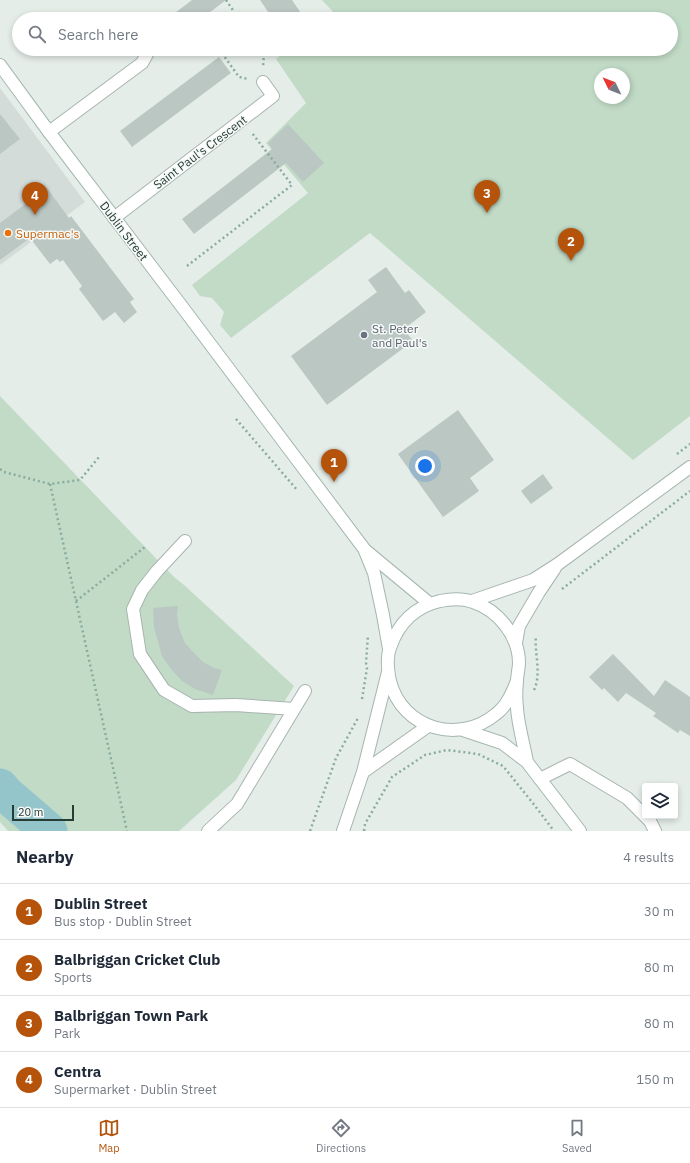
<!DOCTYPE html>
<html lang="en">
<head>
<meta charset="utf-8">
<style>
  body { margin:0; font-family:"IBM Plex Sans",sans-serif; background:#f6f6f7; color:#1f2937 }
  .controls { position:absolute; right:12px; bottom:12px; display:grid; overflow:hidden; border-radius:4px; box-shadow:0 2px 6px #0003 }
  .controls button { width:36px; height:36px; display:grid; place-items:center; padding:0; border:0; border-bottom:1px solid #e0e1e3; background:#fff; color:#1f2937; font:20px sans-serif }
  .compass { position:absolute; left:594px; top:68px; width:36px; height:36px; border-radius:50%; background:#fff; box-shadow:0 2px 6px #0003; rotate:313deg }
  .scale { position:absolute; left:12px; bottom:10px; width:62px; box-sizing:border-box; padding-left:4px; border:2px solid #263c35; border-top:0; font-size:11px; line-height:14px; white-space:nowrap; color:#263c35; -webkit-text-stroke:3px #f5f9f7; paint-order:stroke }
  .you { position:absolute; left:425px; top:466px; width:14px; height:14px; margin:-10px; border:3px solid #fff; border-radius:50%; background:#1a73e8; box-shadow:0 0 0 6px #1a73e833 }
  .badge { display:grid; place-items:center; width:26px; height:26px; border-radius:50%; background:#b45309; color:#fff; font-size:13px; font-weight:700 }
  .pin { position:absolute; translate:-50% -33px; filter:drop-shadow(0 1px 2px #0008) }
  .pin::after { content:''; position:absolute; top:21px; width:14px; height:12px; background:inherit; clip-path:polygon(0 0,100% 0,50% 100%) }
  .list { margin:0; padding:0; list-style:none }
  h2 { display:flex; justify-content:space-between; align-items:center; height:52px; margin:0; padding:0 16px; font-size:17px }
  h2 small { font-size:13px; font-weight:400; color:#747a83 }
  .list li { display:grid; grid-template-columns:26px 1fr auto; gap:12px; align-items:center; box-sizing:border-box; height:56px; padding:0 16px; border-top:1px solid #e0e1e3 }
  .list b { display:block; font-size:15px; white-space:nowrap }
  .list p { margin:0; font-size:13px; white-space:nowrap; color:#747a83 }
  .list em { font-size:13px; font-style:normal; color:#747a83 }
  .icon { flex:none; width:22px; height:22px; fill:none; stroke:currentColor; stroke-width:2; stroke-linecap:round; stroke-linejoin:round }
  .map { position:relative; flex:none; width:690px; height:831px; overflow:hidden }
  .search { position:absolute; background:#fff; box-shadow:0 2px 6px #0003; left:12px; right:12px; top:12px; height:44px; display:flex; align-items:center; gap:10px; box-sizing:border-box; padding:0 14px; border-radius:22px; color:#747a83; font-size:15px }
  .sheet { height:276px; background:#fff }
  nav { display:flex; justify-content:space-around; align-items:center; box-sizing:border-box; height:56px; border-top:1px solid #e0e1e3; background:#fff; font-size:11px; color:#747a83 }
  nav a { display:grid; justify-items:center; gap:2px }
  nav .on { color:#b45309 }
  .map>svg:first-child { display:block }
</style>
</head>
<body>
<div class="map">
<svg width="690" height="831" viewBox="0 0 690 831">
  <rect width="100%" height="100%" fill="#e5ede9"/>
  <!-- built -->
  <path fill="#d3dcd8" d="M0 88 85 202 0 265Z"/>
  <!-- green -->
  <path fill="#c1dbc6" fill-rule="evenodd" d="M322 0H690V416L633 460 370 233 231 338 220 325 224 312 212 298 200 296 192 285 308 193 266 143 306 103 276 59 289 49H671V19H329L335 14ZM600 74H624V98H600Z
    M0 396 174 577 184 585 294 686 236 780 179 831H8L0 822Z"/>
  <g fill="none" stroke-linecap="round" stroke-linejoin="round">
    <!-- river -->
    <path stroke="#94c5ca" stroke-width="37" d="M0 787 6 794 49 831"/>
  </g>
  <!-- building -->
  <path fill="#bbc7c2" d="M192 0H226L201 19H167Z
    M260 0H292L305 19H273Z
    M219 57 231 73 132 147 120 131Z
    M0 114 20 139 0 154Z
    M288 124 324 163 303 182 286 163 194 234 182 219 272 149 268 143Z
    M47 188 69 218 71 216 134 299 130 302 137 312 124 323 115 312 103 321 79 289 82 286 63 260 60 262 57 259 50 264 30 238 0 260V223Z
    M386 267 405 293 409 290 426 312 404 329 413 341 327 405 291 356 377 292 368 280Z
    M458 410 494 460 470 478 479 491 443 517 398 454Z
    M543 474 553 488 531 504 521 491Z
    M178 606 177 615 179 628 185 643 191 650 203 662 214 668 222 670 213 695 195 689 182 681 171 669 162 656 154 627 153 608Z
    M613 654 654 696 665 680 690 697V736L680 730 678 733 653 716 656 713 626 693 618 702 604 688 602 690 589 677Z"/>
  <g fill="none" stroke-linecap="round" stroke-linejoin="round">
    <defs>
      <path id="service" d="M49 132 142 63 147 54V49
        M185 541 157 571 142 590 133 609 140 654 164 690 192 706 236 705 294 709
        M208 831 237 804 305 691"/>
      <path id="minor" d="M114 218 273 96 263 82
        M540 779 570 764 627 798 650 821 655 831"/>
      <path id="tertiary" d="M472 601 533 580 558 564 690 467
        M516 643 519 626 539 592 555 568
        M363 772 428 726
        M343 831 363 772 388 672"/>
      <path id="secondary" d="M0 65 49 132 180 304 365 550 429 603
        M365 551 374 573 383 615 389 649
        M517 681C512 693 507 706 496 714 459 745 402 729 390 681 388 671 386 658 390 648 398 624 414 607 440 601 450 599 462 598 473 602 498 610 519 636 519 663 519 669 517 675 517 681 516 690 516 699 517 708 518 725 524 745 527 762
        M463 730 502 743 527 762 580 831"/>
    </defs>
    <!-- service casing -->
    <use href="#service" stroke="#a8b4af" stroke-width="14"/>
    <!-- minor casing -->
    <use href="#minor" stroke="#a8b4af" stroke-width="14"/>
    <!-- tertiary casing -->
    <use href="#tertiary" stroke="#a8b4af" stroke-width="14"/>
    <!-- secondary casing -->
    <use href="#secondary" stroke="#a5b7b0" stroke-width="14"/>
    <!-- path -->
    <path stroke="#8aac9f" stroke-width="2.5" stroke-dasharray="2 3" stroke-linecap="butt" d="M226 0 239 19
      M229 19 236 14
      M219 49 239 77 248 79
      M261 49 264 54 263 67
      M187 266 292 185 252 133
      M236 419 298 491
      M677 454 690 444
      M0 469 4 472 50 484 80 480 99 457
      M50 484 127 831
      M562 589 690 491
      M76 601 145 547
      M534 690C542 673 534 653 536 636
      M362 699 367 668 366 663 368 635
      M310 831 336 758 358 718
      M364 831 365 824 392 777 425 755 447 750 478 754 503 766 532 802 554 831"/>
    <!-- service -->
    <use href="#service" stroke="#fff" stroke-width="12"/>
    <!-- minor -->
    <use href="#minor" stroke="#fff" stroke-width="12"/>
    <!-- tertiary -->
    <use href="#tertiary" stroke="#fff" stroke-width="12"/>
    <!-- secondary -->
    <use href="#secondary" stroke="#fff" stroke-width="12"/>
  </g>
  <!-- markers -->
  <circle fill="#e8710a" stroke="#f5f9f7" stroke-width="1.5" cx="8" cy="233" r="4"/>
  <circle fill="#6b7280" stroke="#f5f9f7" stroke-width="1.5" cx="364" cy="335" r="4"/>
  <g text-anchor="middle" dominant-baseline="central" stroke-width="3" stroke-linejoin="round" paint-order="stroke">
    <!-- street labels -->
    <g font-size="12" fill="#263c35" stroke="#f5f9f7">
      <text transform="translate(200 152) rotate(-37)">Saint Paul's Crescent</text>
      <text transform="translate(124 231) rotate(53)">Dublin Street</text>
    </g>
    <!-- food labels -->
    <g font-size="12" fill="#c56008" stroke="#f5f9f7" text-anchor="start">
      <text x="16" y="233">Supermac's</text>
    </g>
    <!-- worship labels -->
    <g font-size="12" fill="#5b616d" stroke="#f5f9f7" text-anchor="start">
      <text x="372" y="328">St. Peter<tspan x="372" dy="14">and Paul's</tspan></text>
    </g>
  </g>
</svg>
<div class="controls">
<button><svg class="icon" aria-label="layers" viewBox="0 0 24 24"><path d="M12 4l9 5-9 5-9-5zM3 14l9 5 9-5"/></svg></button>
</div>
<svg class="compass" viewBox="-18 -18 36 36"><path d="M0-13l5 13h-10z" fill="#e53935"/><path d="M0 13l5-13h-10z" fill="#747a83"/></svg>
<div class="scale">20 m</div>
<div class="you"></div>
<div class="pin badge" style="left:334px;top:482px">1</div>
<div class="pin badge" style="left:571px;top:261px">2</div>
<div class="pin badge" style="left:487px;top:213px">3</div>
<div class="pin badge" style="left:35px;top:215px">4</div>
<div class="search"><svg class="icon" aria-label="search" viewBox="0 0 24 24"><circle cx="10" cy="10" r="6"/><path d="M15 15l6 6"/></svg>Search here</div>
</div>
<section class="sheet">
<h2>Nearby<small>4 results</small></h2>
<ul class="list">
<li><span class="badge">1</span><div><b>Dublin Street</b><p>Bus stop · Dublin Street</p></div><em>30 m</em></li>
<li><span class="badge">2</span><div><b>Balbriggan Cricket Club</b><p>Sports</p></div><em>80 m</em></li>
<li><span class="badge">3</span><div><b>Balbriggan Town Park</b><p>Park</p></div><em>80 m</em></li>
<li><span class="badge">4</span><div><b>Centra</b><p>Supermarket · Dublin Street</p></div><em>150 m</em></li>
</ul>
</section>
<nav>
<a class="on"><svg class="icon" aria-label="map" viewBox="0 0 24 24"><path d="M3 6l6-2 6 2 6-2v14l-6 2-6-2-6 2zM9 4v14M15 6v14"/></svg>Map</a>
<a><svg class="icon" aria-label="directions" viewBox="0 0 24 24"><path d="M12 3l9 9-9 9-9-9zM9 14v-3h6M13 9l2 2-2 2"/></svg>Directions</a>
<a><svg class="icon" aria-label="saved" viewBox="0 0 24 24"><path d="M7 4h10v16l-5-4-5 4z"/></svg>Saved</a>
</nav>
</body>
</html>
